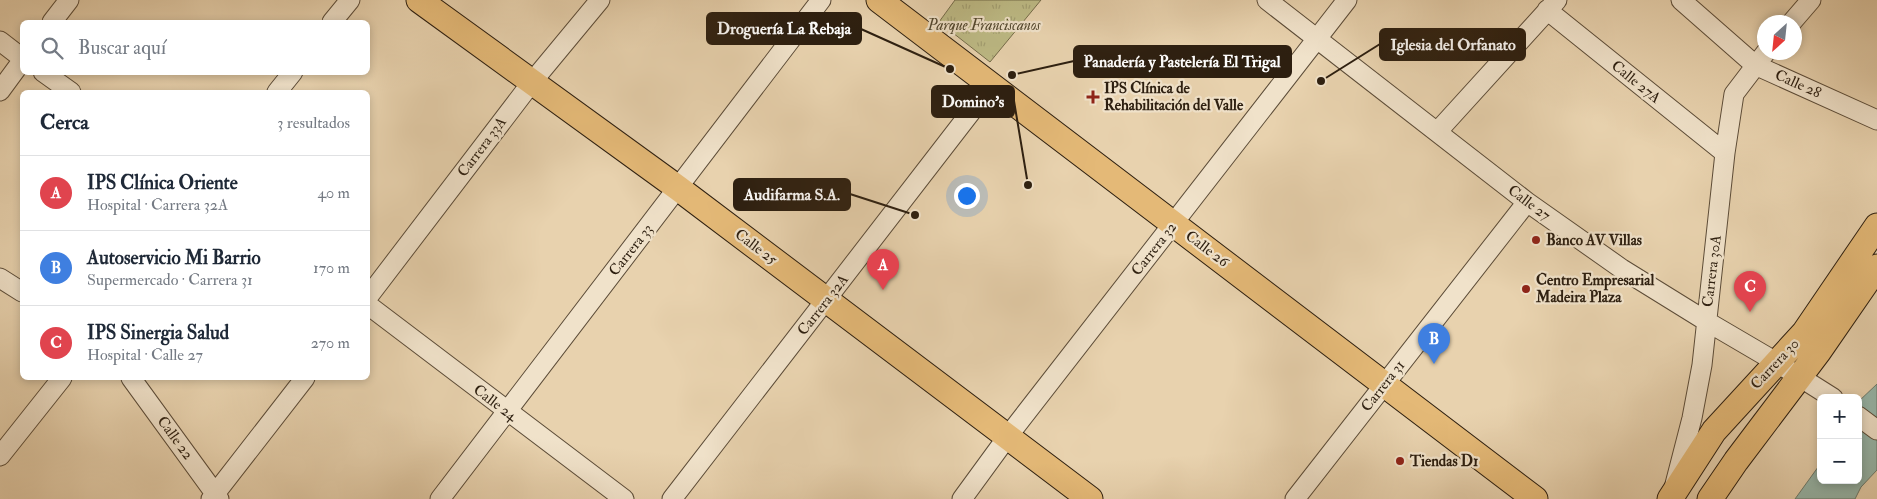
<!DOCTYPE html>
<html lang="es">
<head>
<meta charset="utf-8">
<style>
  body { margin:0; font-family:"IM FELL Double Pica",serif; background:#f6f6f7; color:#1f2937 }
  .controls { position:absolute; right:15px; bottom:15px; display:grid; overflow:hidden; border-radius:8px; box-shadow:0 2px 8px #0003 }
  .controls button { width:45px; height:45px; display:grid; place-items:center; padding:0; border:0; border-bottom:1px solid #e0e1e3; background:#fff; color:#1f2937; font:25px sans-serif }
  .compass { position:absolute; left:1757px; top:15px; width:45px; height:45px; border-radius:50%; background:#fff; box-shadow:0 2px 8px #0003; rotate:207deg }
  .you { position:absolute; left:966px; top:195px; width:18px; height:18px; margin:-12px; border:4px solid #fff; border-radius:50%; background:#1a73e8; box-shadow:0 0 0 8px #1a73e833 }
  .badge { display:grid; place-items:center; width:32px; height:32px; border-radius:50%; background:#8f2418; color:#fff; font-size:16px; font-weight:700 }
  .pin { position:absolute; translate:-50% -41px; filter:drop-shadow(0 1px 2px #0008) }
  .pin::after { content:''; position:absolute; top:26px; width:18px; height:15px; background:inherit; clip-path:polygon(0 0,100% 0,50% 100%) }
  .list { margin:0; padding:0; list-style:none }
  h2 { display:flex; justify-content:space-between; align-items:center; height:65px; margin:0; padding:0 20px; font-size:21px }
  h2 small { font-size:16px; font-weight:400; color:#747a83 }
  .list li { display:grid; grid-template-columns:32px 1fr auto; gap:15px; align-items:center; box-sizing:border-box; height:75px; padding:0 20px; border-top:1px solid #e0e1e3 }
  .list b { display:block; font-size:19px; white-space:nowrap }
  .list p { margin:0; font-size:16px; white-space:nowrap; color:#747a83 }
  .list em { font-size:16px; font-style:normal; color:#747a83 }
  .icon { flex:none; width:28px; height:28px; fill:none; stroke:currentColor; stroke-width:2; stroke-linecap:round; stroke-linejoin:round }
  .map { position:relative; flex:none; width:1877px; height:499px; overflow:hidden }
  .search { position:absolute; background:#fff; box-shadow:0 2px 8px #0003; left:20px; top:20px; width:350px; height:55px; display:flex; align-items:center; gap:12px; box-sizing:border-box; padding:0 18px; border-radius:8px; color:#747a83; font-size:19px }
  .panel { position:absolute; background:#fff; box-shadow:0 2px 8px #0003; left:20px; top:90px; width:350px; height:290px; border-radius:8px }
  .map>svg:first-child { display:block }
</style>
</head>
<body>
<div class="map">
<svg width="1877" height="499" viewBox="0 0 1877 499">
  <defs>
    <pattern id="park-tufts" width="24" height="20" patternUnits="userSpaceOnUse" patternTransform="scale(1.25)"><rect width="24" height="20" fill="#bdba85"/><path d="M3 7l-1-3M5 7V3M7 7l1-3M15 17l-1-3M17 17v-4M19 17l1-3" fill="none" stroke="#a39f72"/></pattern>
  </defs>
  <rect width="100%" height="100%" fill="#e8d2ae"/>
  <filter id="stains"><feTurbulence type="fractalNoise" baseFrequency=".004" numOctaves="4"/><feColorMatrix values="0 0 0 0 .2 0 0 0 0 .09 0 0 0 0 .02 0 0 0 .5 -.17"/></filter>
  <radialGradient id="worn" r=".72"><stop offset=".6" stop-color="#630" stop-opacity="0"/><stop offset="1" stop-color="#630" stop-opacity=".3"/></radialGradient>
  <!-- park -->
  <path fill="url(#park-tufts)" stroke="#756c4a" d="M955 0H1041L990 62 939 22Z"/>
  <!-- water -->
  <path fill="#97b8ac" stroke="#6d7b6e" d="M1877 384V470L1861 487 1855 499H1795L1821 463V480H1858V402Z"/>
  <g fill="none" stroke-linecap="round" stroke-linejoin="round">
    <defs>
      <path id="minor" d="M1267 0 1527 202 1622 269 1706 321 1776 362 1833 398
        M1681 0 1755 65 1877 120
        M1547 10 1725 153
        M52 22 69 0
        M332 22 350 0
        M1792 22 1811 0
        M0 41 22 58
        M43 72 71 92
        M0 91 22 61
        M277 92 293 72
        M1437 132 1557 0
        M0 278 22 292
        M368 297 532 82 600 0
        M368 305 624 499
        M131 378 219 499
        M1858 416 1877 430
        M0 456 62 378
        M1675 484 1692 418 1702 365 1725 153 1734 94 1766 52
        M211 499 305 378
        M440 499 821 0
        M672 499 991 86
        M962 499 1008 436 1347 0
        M1295 499 1527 202"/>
      <path id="major" d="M419 0 678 188 1090 499
        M879 0 1535 499
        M1670 499 1714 431 1804 333 1877 226
        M1710 499 1736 461 1819 351 1877 267"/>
    </defs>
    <!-- minor casing -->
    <use href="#minor" stroke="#5c4c38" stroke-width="21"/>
    <!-- major casing -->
    <use href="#major" stroke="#2d1f10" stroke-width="27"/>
    <!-- minor -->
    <use href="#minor" stroke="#f0e2ca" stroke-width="19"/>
    <!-- major -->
    <use href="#major" stroke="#e4b977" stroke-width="25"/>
  </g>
  <!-- markers -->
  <g fill="#8f2418" stroke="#f0e2ca" stroke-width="2">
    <path d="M1090.5 89.5h5v5h5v5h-5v5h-5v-5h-5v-5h5z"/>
    <circle cx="1536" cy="240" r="5"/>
    <circle cx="1526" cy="289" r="5"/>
    <circle cx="1400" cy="461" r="5"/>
  </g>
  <g text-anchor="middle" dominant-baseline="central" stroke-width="4.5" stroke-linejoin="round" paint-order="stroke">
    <!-- park labels -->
    <g font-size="15" font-style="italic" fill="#51462d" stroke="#f0e2ca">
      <text x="984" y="25">Parque Franciscanos</text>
    </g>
    <!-- street labels -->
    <g font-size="15" fill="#2d1f10" stroke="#f0e2ca">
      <text transform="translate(1636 82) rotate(39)">Calle 27A</text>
      <text transform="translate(1798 84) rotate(24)">Calle 28</text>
      <text transform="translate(482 147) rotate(-53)">Carrera 33A</text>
      <text transform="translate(1529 203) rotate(37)">Calle 27</text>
      <text transform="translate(756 247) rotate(37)">Calle 25</text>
      <text transform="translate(1154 249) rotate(-52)">Carrera 32</text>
      <text transform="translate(1207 249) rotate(37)">Calle 26</text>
      <text transform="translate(631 250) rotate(-52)">Carrera 33</text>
      <text transform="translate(1712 271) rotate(-83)">Carrera 30A</text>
      <text transform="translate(823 305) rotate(-52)">Carrera 32A</text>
      <text transform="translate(1775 364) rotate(-47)">Carrera 30</text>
      <text transform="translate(1383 386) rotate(-52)">Carrera 31</text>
      <text transform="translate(495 403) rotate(37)">Calle 24</text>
      <text transform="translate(175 438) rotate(54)">Calle 22</text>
    </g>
    <!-- poi labels -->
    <g font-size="15" font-weight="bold" fill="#2d1f10" stroke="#f0e2ca" text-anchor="start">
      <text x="1104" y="88">IPS Clínica de<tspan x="1104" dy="17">Rehabilitación del Valle</tspan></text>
      <text x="1546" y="240">Banco AV Villas</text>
      <text x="1536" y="280">Centro Empresarial<tspan x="1536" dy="17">Madeira Plaza</tspan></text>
      <text x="1410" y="461">Tiendas D1</text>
    </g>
  </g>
  <!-- callouts -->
  <path fill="none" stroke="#2d1f10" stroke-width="2" d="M950 69L861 29M1321 81L1380 44M1012 75L1074 61M1028 185L1014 101M915 215L850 194"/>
  <g fill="#2d1f10" stroke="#f0e2ca" stroke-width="2">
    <circle cx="950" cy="69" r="5"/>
    <circle cx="1321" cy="81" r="5"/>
    <circle cx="1012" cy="75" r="5"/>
    <circle cx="1028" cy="185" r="5"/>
    <circle cx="915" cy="215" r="5"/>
  </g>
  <g fill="#2d1f10" stroke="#2d1f10" stroke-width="2">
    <rect x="707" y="13" width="154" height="31" rx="5"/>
    <rect x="1380" y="29" width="145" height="31" rx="5"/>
    <rect x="1074" y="46" width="217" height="31" rx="5"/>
    <rect x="932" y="86" width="82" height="31" rx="5"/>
    <rect x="734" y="179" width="116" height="31" rx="5"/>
  </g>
  <g font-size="16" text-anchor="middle" font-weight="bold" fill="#fff">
    <text x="784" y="34">Droguería La Rebaja</text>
    <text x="1453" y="50">Iglesia del Orfanato</text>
    <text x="1182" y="67">Panadería y Pastelería El Trigal</text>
    <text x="973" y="107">Domino's</text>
    <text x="792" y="200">Audifarma S.A.</text>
  </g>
  <rect width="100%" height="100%" filter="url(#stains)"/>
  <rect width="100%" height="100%" fill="url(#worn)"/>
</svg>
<div class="controls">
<button>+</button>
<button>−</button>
</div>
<svg class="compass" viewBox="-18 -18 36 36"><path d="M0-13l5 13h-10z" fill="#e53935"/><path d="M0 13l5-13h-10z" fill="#747a83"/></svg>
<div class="you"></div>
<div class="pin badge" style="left:883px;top:290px;background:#e0444e">A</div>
<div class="pin badge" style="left:1434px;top:364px;background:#3f7fe0">B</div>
<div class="pin badge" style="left:1750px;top:312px;background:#e0444e">C</div>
<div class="search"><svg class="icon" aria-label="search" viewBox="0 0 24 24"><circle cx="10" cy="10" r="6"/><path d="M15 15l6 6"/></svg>Buscar aquí</div>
<section class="panel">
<h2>Cerca<small>3 resultados</small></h2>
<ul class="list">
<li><span class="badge" style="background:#e0444e">A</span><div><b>IPS Clínica Oriente</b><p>Hospital · Carrera 32A</p></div><em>40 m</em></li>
<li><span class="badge" style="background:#3f7fe0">B</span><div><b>Autoservicio Mi Barrio</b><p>Supermercado · Carrera 31</p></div><em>170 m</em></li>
<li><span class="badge" style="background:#e0444e">C</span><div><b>IPS Sinergia Salud</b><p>Hospital · Calle 27</p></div><em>270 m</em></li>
</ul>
</section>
</div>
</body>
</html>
